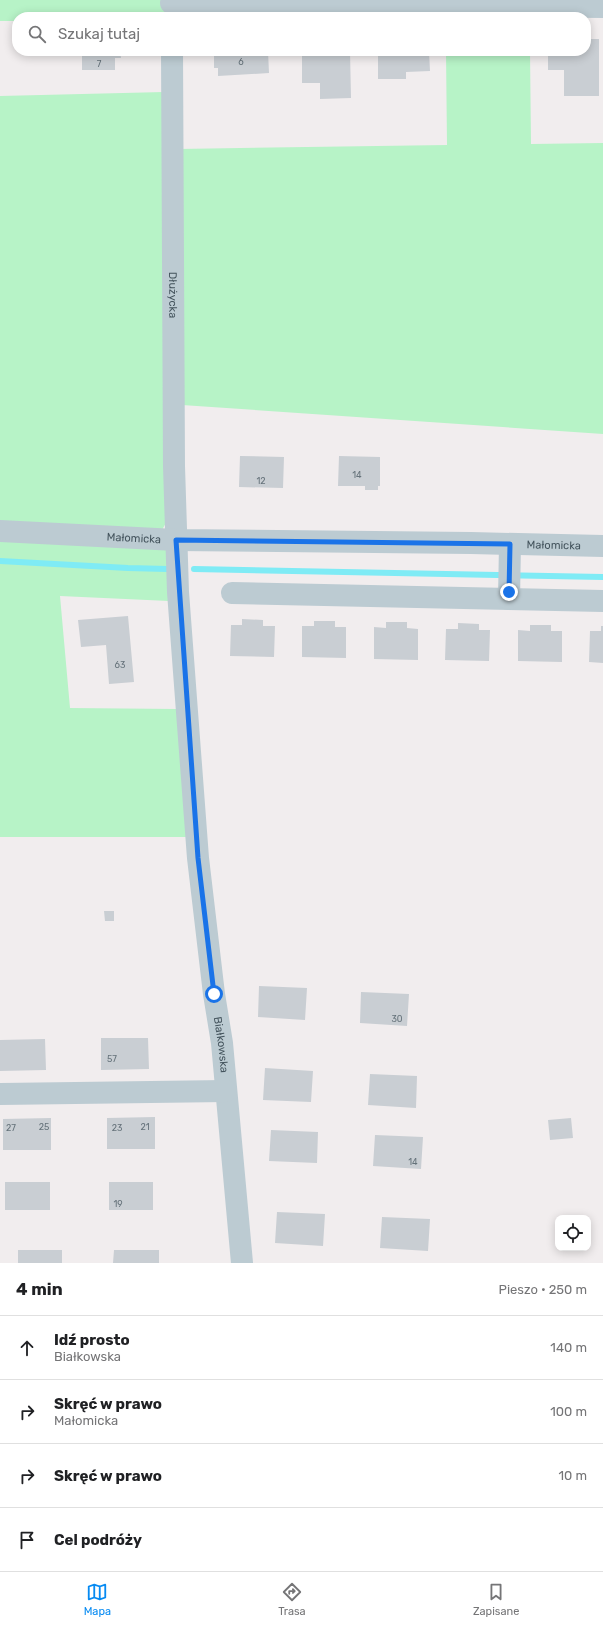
<!DOCTYPE html>
<html lang="pl">
<head>
<meta charset="utf-8">
<style>
  body { margin:0; font-family:Rubik,sans-serif; background:#f6f6f6; color:#202124 }
  .controls { position:absolute; right:12px; bottom:12px; display:grid; overflow:hidden; border-radius:8px; box-shadow:0 2px 10px #0003 }
  .controls button { width:36px; height:36px; display:grid; place-items:center; padding:0; border:0; border-bottom:1px solid #e0e0e0; background:#fff; color:#202124; font:20px sans-serif }
  .stop { position:absolute; width:12px; height:12px; margin:-9px; border:3px solid #1a73e8; border-radius:50%; background:#fff }
  .stop.end { background:#1a73e8; border-color:#fff; box-shadow:0 1px 4px #0008 }
  .list { margin:0; padding:0; list-style:none }
  h2 { display:flex; justify-content:space-between; align-items:center; height:52px; margin:0; padding:0 16px; font-size:17px }
  h2 small { font-size:13px; font-weight:400; color:#757577 }
  .list li { display:grid; grid-template-columns:26px 1fr auto; gap:12px; align-items:center; box-sizing:border-box; height:64px; padding:0 16px; border-top:1px solid #e0e0e0 }
  .list b { display:block; font-size:15px; white-space:nowrap }
  .list p { margin:0; font-size:13px; white-space:nowrap; color:#757577 }
  .list em { font-size:13px; font-style:normal; color:#757577 }
  .icon { flex:none; width:22px; height:22px; fill:none; stroke:currentColor; stroke-width:2; stroke-linecap:round; stroke-linejoin:round }
  .map { position:relative; flex:none; width:603px; height:1263px; overflow:hidden }
  .search { position:absolute; background:#fff; box-shadow:0 2px 10px #0003; left:12px; right:12px; top:12px; height:44px; display:flex; align-items:center; gap:10px; box-sizing:border-box; padding:0 14px; border-radius:16px; color:#757577; font-size:15px }
  .sheet { height:308px; background:#fff }
  nav { display:flex; justify-content:space-around; align-items:center; box-sizing:border-box; height:56px; border-top:1px solid #e0e0e0; background:#fff; font-size:11px; color:#757577 }
  nav a { display:grid; justify-items:center; gap:2px }
  nav .on { color:#068af2 }
  .map>svg:first-child { display:block }
</style>
</head>
<body>
<div class="map">
<svg width="603" height="1263" viewBox="0 0 603 1263">
  <rect width="100%" height="100%" fill="#f1edee"/>
  <!-- green -->
  <path fill="#b7f3c7" d="M0 0H165V17H17V21H0Z
    M446 51H530L531 144 603 143V434L182 405 178 149 447 145Z
    M164 92 168 519 162 530 0 525V96Z
    M0 541 171 548 169 601 60 596 70 708 177 709 187 837H0Z"/>
  <g fill="none" stroke-linecap="round" stroke-linejoin="round">
    <!-- stream -->
    <path stroke="#7febf5" stroke-width="6" d="M0 561 128 568 167 569
      M194 569 603 577"/>
  </g>
  <!-- building -->
  <path fill="#c9ced3" d="M586 39H599V96H564V70H548V51H586Z
    M82 51H120L121 58H115V70H82Z
    M217 51H268L269 73 218 76V68H214V56H218Z
    M302 51H321V53L350 51 351 98 320 99V83H302Z
    M378 51H429L430 71 406 72V79H378Z
    M240 456 284 457 283 488 239 487Z
    M339 456 380 457V486H378V490H365V486H338Z
    M128 616 134 682 109 684 106 645 81 647 78 620Z
    M242 619 263 620V626H275L274 657 230 656 231 625H242Z
    M314 621H335V627H346V658L302 657V626H314Z
    M386 622H407V628L418 629V660L374 659V627L386 628Z
    M458 623 479 624V630H490L489 661 445 660 446 629H458Z
    M530 625H551V631H562V662L518 661V630L530 631Z
    M601 626H603V663L589 662 590 631H601Z
    M104 911H114V921H105Z
    M259 986 307 988 305 1020 258 1017Z
    M361 992 409 994 407 1026 360 1023Z
    M101 1038H148L149 1069 101 1070Z
    M45 1039 46 1070 0 1071V1040Z
    M265 1068 313 1071 311 1102 263 1100Z
    M370 1074 417 1076 416 1108 368 1105Z
    M155 1117V1149H107V1118Z
    M51 1118V1150H3V1119Z
    M571 1118 573 1138 550 1140 548 1120Z
    M271 1130 318 1132 317 1163 269 1161Z
    M375 1135 423 1137 421 1169 373 1166Z
    M5 1182H50V1210H5Z
    M109 1182H153V1210H109Z
    M277 1212 325 1214 323 1246 275 1243Z
    M382 1217 430 1219 428 1251 380 1248Z
    M18 1250H62V1263H18Z
    M114 1250H159V1263H113Z"/>
  <g fill="none" stroke-linecap="round" stroke-linejoin="round">
    <!-- minor -->
    <g stroke="#bccbd2" stroke-width="22">
      <path d="M171 3 603 7"/>
      <path id="s1" d="M172 51 174 466 178 592 198 858 214 994 222 1043 242 1263"/>
      <path id="s2" d="M0 531 176 540 471 543 603 546"/>
      <path d="M232 593 603 601"/>
      <path d="M509 599 510 544"/>
      <path d="M0 1094 226 1091"/>
    </g>
  </g>
  <g fill="none" stroke-linecap="round" stroke-linejoin="round">
    <!-- route -->
    <path stroke="#1a73e8" stroke-width="5" d="M214 994 198 858 176 540 510 544 509 592"/>
  </g>
  <g text-anchor="middle" dominant-baseline="central" stroke-width="4" stroke-linejoin="round" paint-order="stroke">
    <!-- number labels -->
    <g font-size="9" fill="#65727a">
      <text x="241" y="62">6</text>
      <text x="99" y="64">7</text>
      <text x="357" y="475">14</text>
      <text x="261" y="481">12</text>
      <text x="120" y="665">63</text>
      <text x="397" y="1019">30</text>
      <text x="112" y="1059">57</text>
      <text x="44" y="1127">25</text>
      <text x="145" y="1127">21</text>
      <text x="11" y="1128">27</text>
      <text x="117" y="1128">23</text>
      <text x="413" y="1162">14</text>
      <text x="118" y="1204">19</text>
    </g>
    <!-- street labels -->
    <g font-size="11" fill="#44545d" stroke="#fff">
      <text stroke="none"><textPath href="#s1" startOffset="244">Dłużycka</textPath></text>
      <text stroke="none"><textPath href="#s2" startOffset="134">Małomicka</textPath></text>
      <text stroke="none"><textPath href="#s2" startOffset="554">Małomicka</textPath></text>
      <text stroke="none"><textPath href="#s1" startOffset="996">Białkowska</textPath></text>
    </g>
  </g>
</svg>
<div class="controls">
<button><svg class="icon" aria-label="locate" viewBox="0 0 24 24"><circle cx="12" cy="12" r="6"/><path d="M12 2v4M12 18v4M2 12h4M18 12h4"/></svg></button>
</div>
<div class="stop" style="left:214px;top:994px"></div>
<div class="stop end" style="left:509px;top:592px"></div>
<div class="search"><svg class="icon" aria-label="search" viewBox="0 0 24 24"><circle cx="10" cy="10" r="6"/><path d="M15 15l6 6"/></svg>Szukaj tutaj</div>
</div>
<section class="sheet">
<h2>4 min<small>Pieszo · 250 m</small></h2>
<ul class="list">
<li><svg class="icon" aria-label="ahead" viewBox="0 0 24 24"><path d="M12 20V5M6 11l6-6 6 6"/></svg><div><b>Idź prosto</b><p>Białkowska</p></div><em>140 m</em></li>
<li><svg class="icon" aria-label="right" viewBox="0 0 24 24"><path d="M7 20v-9h11M14 6l5 5-5 5"/></svg><div><b>Skręć w prawo</b><p>Małomicka</p></div><em>100 m</em></li>
<li><svg class="icon" aria-label="right" viewBox="0 0 24 24"><path d="M7 20v-9h11M14 6l5 5-5 5"/></svg><div><b>Skręć w prawo</b></div><em>10 m</em></li>
<li><svg class="icon" aria-label="arrive" viewBox="0 0 24 24"><path d="M6 21V4h12l-3 4 3 4H6"/></svg><div><b>Cel podróży</b></div></li>
</ul>
</section>
<nav>
<a class="on"><svg class="icon" aria-label="map" viewBox="0 0 24 24"><path d="M3 6l6-2 6 2 6-2v14l-6 2-6-2-6 2zM9 4v14M15 6v14"/></svg>Mapa</a>
<a><svg class="icon" aria-label="directions" viewBox="0 0 24 24"><path d="M12 3l9 9-9 9-9-9zM9 14v-3h6M13 9l2 2-2 2"/></svg>Trasa</a>
<a><svg class="icon" aria-label="saved" viewBox="0 0 24 24"><path d="M7 4h10v16l-5-4-5 4z"/></svg>Zapisane</a>
</nav>
</body>
</html>
